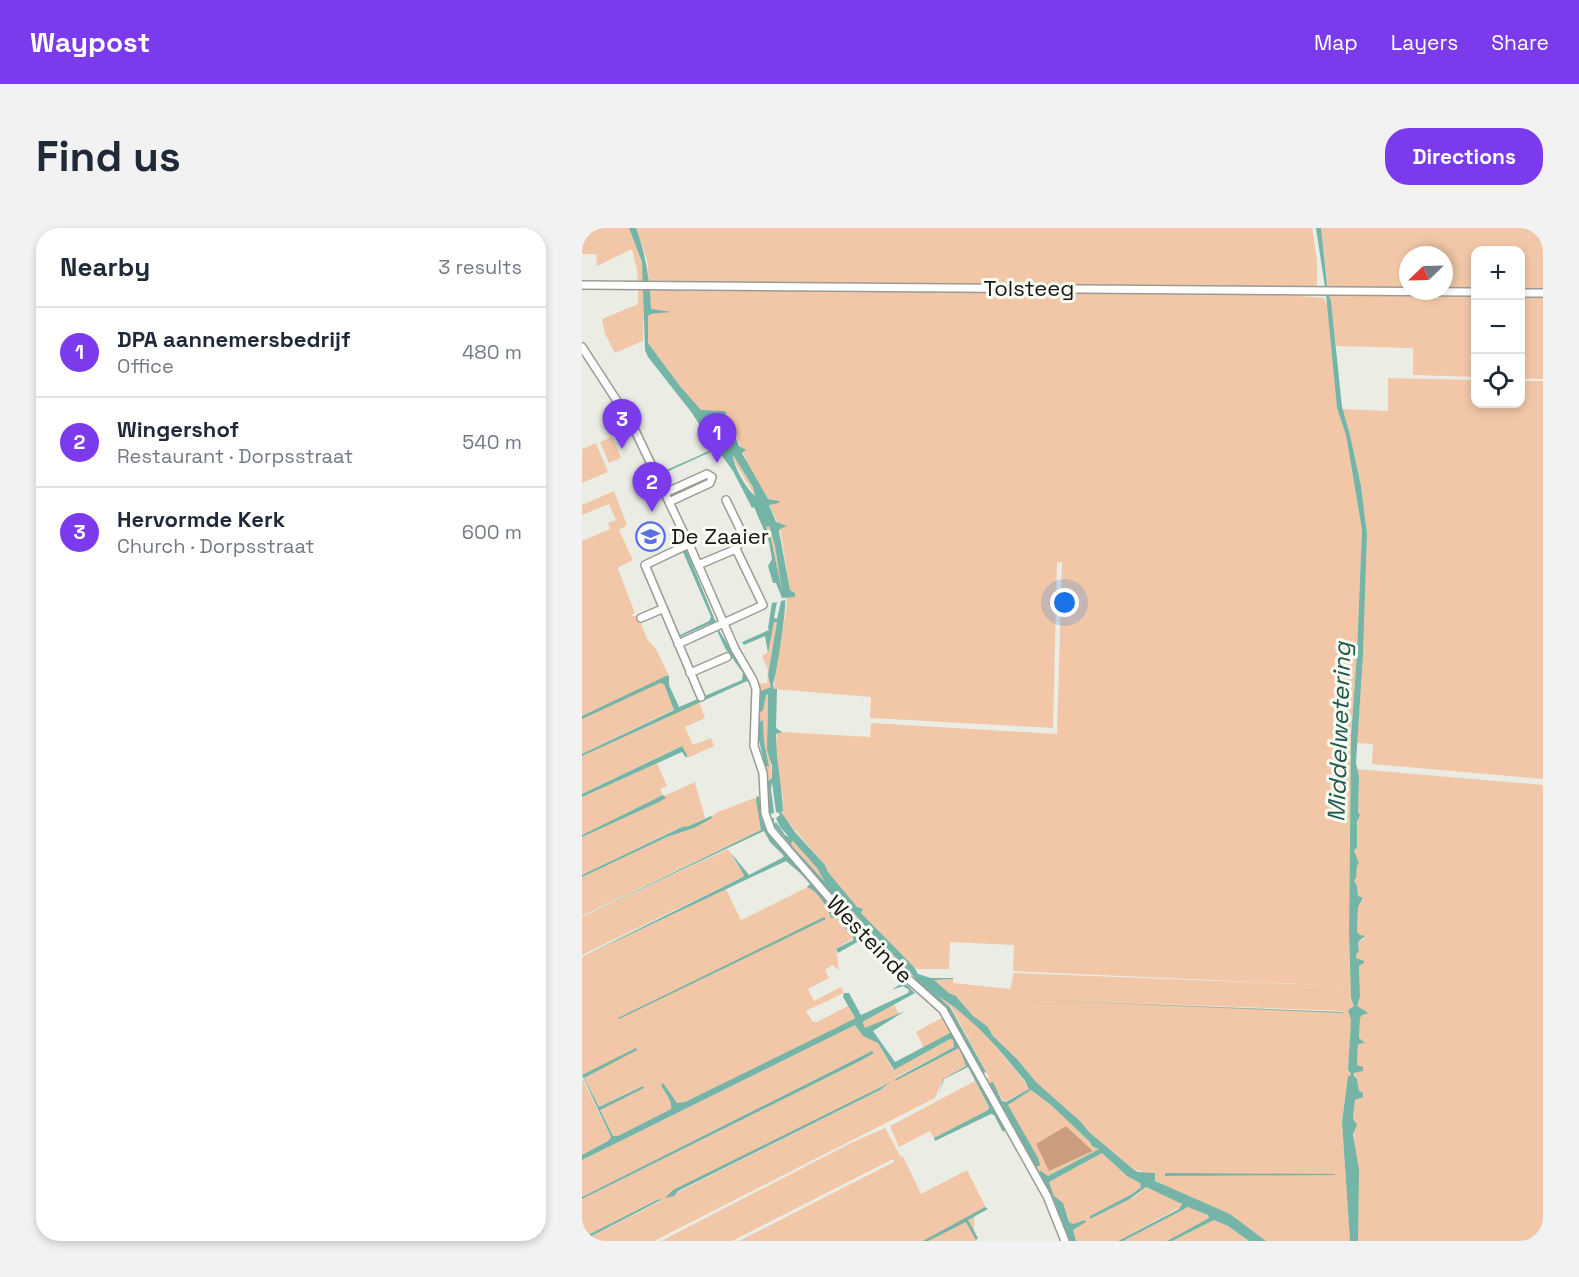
<!DOCTYPE html>
<html lang="en">
<head>
<meta charset="utf-8">
<style>
  body { margin:0; font-family:"Space Grotesk",sans-serif; background:#f2f2f3; color:#1f2937 }
  .controls { position:absolute; right:18px; top:18px; display:grid; overflow:hidden; border-radius:12px; box-shadow:0 3px 9px #0003 }
  .controls button { width:54px; height:54px; display:grid; place-items:center; padding:0; border:0; border-bottom:2px solid #e0e1e3; background:#fff; color:#1f2937; font:30px sans-serif }
  .compass { position:absolute; left:817px; top:18px; width:54px; height:54px; border-radius:50%; background:#fff; box-shadow:0 3px 9px #0003; rotate:247deg }
  .you { position:absolute; left:483px; top:375px; width:21px; height:21px; margin:-15px; border:4px solid #fff; border-radius:50%; background:#1a73e8; box-shadow:0 0 0 9px #1a73e833 }
  .badge { display:grid; place-items:center; width:39px; height:39px; border-radius:50%; background:#7c3aed; color:#fff; font-size:20px; font-weight:700 }
  .pin { position:absolute; translate:-50% -50px; filter:drop-shadow(0 2px 3px #0008) }
  .pin::after { content:''; position:absolute; top:32px; width:21px; height:18px; background:inherit; clip-path:polygon(0 0,100% 0,50% 100%) }
  .list { margin:0; padding:0; list-style:none }
  h2 { display:flex; justify-content:space-between; align-items:center; height:78px; margin:0; padding:0 24px; font-size:26px }
  h2 small { font-size:20px; font-weight:400; color:#747a83 }
  .list li { display:grid; grid-template-columns:39px 1fr auto; gap:18px; align-items:center; box-sizing:border-box; height:90px; padding:0 24px; border-top:2px solid #e0e1e3 }
  .list b { display:block; font-size:22px; white-space:nowrap }
  .list p { margin:0; font-size:20px; white-space:nowrap; color:#747a83 }
  .list em { font-size:20px; font-style:normal; color:#747a83 }
  .icon { flex:none; width:33px; height:33px; fill:none; stroke:currentColor; stroke-width:2; stroke-linecap:round; stroke-linejoin:round }
  .map { position:relative; flex:none; width:961px; height:1013px; overflow:hidden; border-radius:24px }
  header { display:flex; align-items:center; gap:36px; box-sizing:border-box; height:84px; padding:0 30px; background:#7c3aed; color:#fff }
  header strong { font-size:28px }
  nav { display:flex; gap:33px; margin-inline-start:auto; font-size:21px }
  .intro { display:flex; align-items:center; justify-content:space-between; box-sizing:border-box; height:144px; padding:0 36px }
  h1 { margin:0; font-size:42px }
  .button { padding:15px 27px; border-radius:24px; background:#7c3aed; color:#fff; font-size:21px; font-weight:700 }
  main { display:flex; gap:36px; padding:0 36px }
  aside { flex:1; background:#fff; border-radius:24px; box-shadow:0 3px 9px #0003 }
  .map>svg:first-child { display:block }
</style>
</head>
<body>
<header>
<strong>Waypost</strong>
<nav><a>Map</a><a>Layers</a><a>Share</a></nav>
</header>
<div class="intro"><h1>Find us</h1><a class="button">Directions</a></div>
<main>
<aside>
<h2>Nearby<small>3 results</small></h2>
<ul class="list">
<li><span class="badge">1</span><div><b>DPA aannemersbedrijf</b><p>Office</p></div><em>480 m</em></li>
<li><span class="badge">2</span><div><b>Wingershof</b><p>Restaurant · Dorpsstraat</p></div><em>540 m</em></li>
<li><span class="badge">3</span><div><b>Hervormde Kerk</b><p>Church · Dorpsstraat</p></div><em>600 m</em></li>
</ul>
</aside>
<div class="map">
<svg width="961" height="1013" viewBox="0 0 961 1013">
  <rect width="100%" height="100%" fill="#ebede5"/>
  <!-- green -->
  <path fill="#f1c7a7" fill-rule="evenodd" d="M0 0H47L60 34 62 54H56L55 42 50 21 15 38 14 26H0Z
    M54 0H730L735 33V60L67 54 65 32Z
    M739 0H961V63H939V22H894L893 62H862V27H826V62L746 61Z
    M56 59H62L61 113 33 125 23 106 20 91 56 76Z
    M67 59 719 66V68L742 70 746 80 755 180 764 207 780 302 775 425 769 508 767 704 769 770 772 778 766 782 769 792 766 842 769 845 768 848H766L760 894 768 1013H684L648 986 582 958 561 944 551 941 507 904 498 893 454 854 435 831 411 808 405 798 390 787 374 768 367 765 352 752 371 751V755L428 761 432 745 765 758 431 743 432 717 368 714 367 741H334L279 685 246 644 243 637 200 587 201 570 194 536 196 529 194 522 195 505 200 504 288 509 289 495 475 506 480 334H475L471 500 288 490 289 469 192 461 193 444 205 377 204 369 213 365 208 362 198 301 187 276H195L197 273 186 271 168 240 143 183 119 182 98 158 66 115V88L69 86 85 84 69 82ZM477 772 761 783V784Z
    M746 65 893 66V149L831 147V120L754 118 749 73Z
    M939 66H961V151L939 150Z
    M806 150 893 152 894 176H939V153H961V551L790 536 791 516 775 515 781 427 785 306 779 258 768 207 760 181 806 183Z
    M30 209 39 230 27 235 18 214Z
    M14 215 26 244 0 255V221Z
    M151 227 171 259 173 268 153 235Z
    M32 263 45 297 37 302 51 332 37 339 36 341 53 385 47 389 56 387 65 411 74 421 87 448 0 488V313L28 301 26 295 34 292 27 276 0 287V277Z
    M187 298 193 317 200 363 184 299Z
    M192 393 195 394 186 447 189 459 179 463 177 482 178 484 181 483 184 467 186 466 185 499 190 550 185 553 183 539 187 537 182 513 181 493H175L176 456 185 455 186 442 180 428 186 424Z
    M83 451 82 456 92 481 0 526V490Z
    M117 474 123 490 103 499 111 517 129 510 132 518 105 530 99 518 0 566V528Z
    M75 535 85 558 78 561 81 567 0 607V569Z
    M774 541 961 557V1013H776L775 952 771 891 773 872 779 864 777 863 775 851 772 848 777 839 775 837 776 816 782 815 777 810 778 790 780 787H784L785 784 775 779V775L777 774 778 769 777 738 782 735 774 730 773 727 777 723 776 714 782 711 775 704 776 679 781 671 776 668 775 659 772 651 774 650 775 632 772 622 775 620C776 609 773 597 778 587L776 584 777 549Z
    M113 554 123 590 106 599H99L0 647V609L75 575 83 570 82 568Z
    M175 569 179 602 0 688V649L85 609 112 600 136 584Z
    M211 612 235 640 243 654 239 651 211 619 209 615Z
    M146 621 162 647 161 649 0 727V689Z
    M226 659C234 663 247 678 247 687L254 690 271 710 254 721 257 742 250 737 243 742 247 750 226 761 232 773 259 759 262 765 224 783 231 794H235L266 778 273 791 103 874 95 875 81 856 79 857C82 864 91 874 89 881L36 908H31L18 882 60 858 17 879 2 850 54 821 0 847V729L144 661 159 692Z
    M261 675 271 684 293 710 326 741 320 742 289 714 292 711Z
    M356 768C387 783 426 832 448 861L422 874 409 853 446 928 455 939 426 877 449 862 469 877 507 913 508 917 510 915 517 921 466 948 461 946 487 1013H485L403 852 407 849 369 779ZM484 898 511 923 467 943 454 916Z
    M312 776 317 786 283 801 281 798 282 793Z
    M361 789 370 804 342 820 334 804Z
    M273 797 281 808 296 815 311 842 368 811 371 812 372 819 313 850V853L374 820H377L384 838 361 851 353 870 72 1013H0L79 973 77 971 0 1010V971L276 834 290 823 0 969V932ZM309 854 298 862 84 970 91 963Z
    M0 850 29 909 26 913 0 927Z
    M393 853 407 879 406 882 352 910 348 903 317 919 308 898Z
    M303 900 319 929 321 928 339 966 385 942 404 980 392 986V1005L395 1013H157L312 934 311 931 150 1013H79L267 916Z
    M520 925 545 948 558 955 559 959 550 966 508 988V991L554 968 564 959 597 974 600 978 536 1013H494L491 1002 504 994 503 992 491 996 487 994 486 988 472 968 467 954Z
    M603 979 610 980 626 987 627 990 585 1013H541Z
    M632 992 646 998 667 1013H590Z"/>
  <!-- forest -->
  <path fill="#ca9e7d" d="M484 898 511 923 467 943 454 916Z"/>
  <!-- water -->
  <path fill="#74b5a8" fill-rule="evenodd" d="M47 0H54C64 27 68 53 69 81L89 84 69 86 66 88V115L98 158 119 182 143 183 144 185 157 218 164 222 160 225 186 271 197 273V275L187 277 194 294 205 298 198 301 197 303 208 362 213 365V369L200 370 194 355H191L186 338 190 331 187 314 172 279 170 280 151 243 135 221 80 246V244L125 224 132 219 122 207 118 205 121 202 110 185 66 129 63 122 60 34ZM151 227 171 259 173 268C164 260 151 238 151 227ZM187 298 193 318 200 363 189 311 184 299Z
    M734 0H739L746 65 749 73 760 179 768 207 779 258 785 306 781 427 774 535 777 549 776 584 778 587 775 594V620L772 622 777 636 775 637 774 650 772 652 775 658 776 668 781 670 776 679 775 704 778 707 783 708 776 714 777 723 774 727V730L782 733V735L777 738 778 769 775 778 785 784V786L780 787 778 790 777 810 783 815 776 816 775 837 781 839V843L772 845V848L775 851 777 863 781 865V869L773 872 771 891 775 897 771 906 777 942 776 1013H768L760 894 766 848H768L769 845 766 842 769 792 766 782 772 778 769 770 767 704 769 508 775 425 780 302 764 207 755 180 744 66Z
    M102 321H104L137 402 170 458 165 453 0 528V526L92 482 82 456 78 455 0 491V488L84 448H87V457L97 479 160 452 161 445 143 420 133 398 127 396 98 409V407L127 393 129 389 101 324Z
    M203 372C205 377 194 452 191 456L192 461H195L194 500 200 504 194 506C194 532 200 557 201 583L199 584 213 604 243 637 246 644 275 679 281 681 279 685 332 739 336 746 349 750H371V751L352 752 367 765 374 768 390 787 405 798 411 808 435 831 454 854 498 893 507 904 551 941 556 944 573 945V953L648 986 684 1013H667L646 998 632 992 590 1013H585L627 990 626 987 606 979 541 1013H536L597 981 600 976 564 959 548 971 508 991V988L550 966 559 959 558 955 545 948 520 925 467 954 472 968 481 975 487 994 491 996 503 992 504 994 491 1002 494 1013H487L470 967 466 964 456 944 459 943 466 948 517 921 510 918 507 913 469 877 449 862 426 877 456 930 458 937 455 939 453 937 407 858V855L411 854 420 873 424 874 447 861 443 853C418 822 390 789 356 768L368 779 404 844 400 846 364 778 329 750H333L298 713 293 710 271 684 261 675V677L292 711 289 714 190 595 188 591 192 590V596L194 594 203 607 207 609 198 599 194 590 198 587 197 585 194 584 190 554 189 561 192 585 186 586 185 554 190 550V538L185 522 186 466 184 467 181 483 178 484 177 482 179 463 189 459 186 447 195 394H192L186 425 183 408 162 417 160 414 187 402 186 400 190 375 195 374 192 390 195 391 199 373ZM211 613 235 640 243 654 211 619 209 615Z
    M181 492 182 513 187 538 183 539 176 508 177 494Z
    M100 518 105 527 104 530 100 524 0 569V566Z
    M81 567 84 570 75 575 0 609V607Z
    M175 568 177 569 180 592 186 605 274 707 277 713 256 725 254 721 271 712V709L254 690H249C246 680 237 664 225 659L228 656 218 645 204 633 0 729 161 649 162 647 149 625 167 647 200 630 202 628 188 614 182 603 0 689 179 602 174 572Z
    M129 588 130 590 112 600 85 609 0 649V647L100 599 107 598Z
    M242 689 244 691 215 705 37 791 36 790Z
    M316 748 333 765 282 793 281 795 283 800 323 783 291 803 313 834 370 804 407 872 409 878 412 879 423 899 424 902 421 904 412 887 409 886 353 913 352 910 406 882 407 879 386 839 362 851 357 867 361 851 384 838 377 820 313 853V851L372 819 371 812 368 811 312 842 296 815 281 808 273 797 0 932V927L26 913 29 909 0 847 54 820 55 822 2 850 17 879 61 858 62 860 18 882 31 908H36L89 881C91 873 82 864 79 857L81 855 95 875 103 874 272 791 273 790 261 769 262 765H267L279 787 326 765 327 762 321 758 310 762 318 756Z
    M380 769 761 784V785Z
    M290 823 292 825 276 834 0 971V969Z
    M309 854 298 862 96 963 92 968 83 970 91 962Z
    M583 945 753 946V947L583 948Z
    M77 971 79 972 0 1013V1010Z
    M403 979 406 981 386 992 396 1010 394 1012 384 994 346 1013H341Z"/>
  <g fill="none" stroke-linecap="round" stroke-linejoin="round">
    <defs>
      <path id="minor" d="M0 57 894 64
        M939 65H961
        M0 119 50 196 107 316 153 421 171 452 174 461 172 518 181 545 183 585 189 602 286 715 361 782 465 968 483 1013
        M83 265 125 246 130 249 128 255 87 274
        M107 316 63 337 119 469
        M116 337 154 321 161 307 144 272
        M59 390 80 381
        M96 416 181 377 154 321
        M108 445 145 429"/>
    </defs>
    <!-- minor casing -->
    <use href="#minor" stroke="#9a9c94" stroke-width="10"/>
    <!-- minor -->
    <use href="#minor" stroke="#fff" stroke-width="7"/>
  </g>
  <!-- icons -->
  <defs>
    <symbol id="school-ring" viewBox="-11 -11 22 22"><circle r="9.5" fill="#f8fbf2" stroke="#596fe5" stroke-width="1.5"/><path d="M0-5L7-2L0 1L-7-2ZM-4 1L0 2.5L4 1V4Q0 6-4 4Z" fill="#596fe5"/></symbol>
  </defs>
  <g fill-rule="evenodd">
    <use href="#school-ring" x="52" y="292" width="33" height="33"/>
  </g>
  <g text-anchor="middle" dominant-baseline="central" stroke-width="6" stroke-linejoin="round" paint-order="stroke">
    <!-- street labels -->
    <g font-size="22" fill="#151613" stroke="#f8fbf2">
      <text x="447" y="60">Tolsteeg</text>
      <text transform="translate(288 711) rotate(46)">Westeinde</text>
    </g>
    <!-- poi labels -->
    <g font-size="22" fill="#151613" stroke="#f8fbf2" text-anchor="start">
      <text x="89" y="308">De Zaaier</text>
    </g>
    <!-- water labels -->
    <g font-size="24" font-style="italic" fill="#20574e" stroke="#f8fbf2">
      <text transform="translate(757 504) rotate(-88)">Middelwetering</text>
    </g>
  </g>
</svg>
<div class="controls">
<button>+</button>
<button>−</button>
<button><svg class="icon" aria-label="locate" viewBox="0 0 24 24"><circle cx="12" cy="12" r="6"/><path d="M12 2v4M12 18v4M2 12h4M18 12h4"/></svg></button>
</div>
<svg class="compass" viewBox="-18 -18 36 36"><path d="M0-13l5 13h-10z" fill="#e53935"/><path d="M0 13l5-13h-10z" fill="#747a83"/></svg>
<div class="you"></div>
<div class="pin badge" style="left:135px;top:235px">1</div>
<div class="pin badge" style="left:70px;top:284px">2</div>
<div class="pin badge" style="left:40px;top:221px">3</div>
</div>
</main>
</body>
</html>
